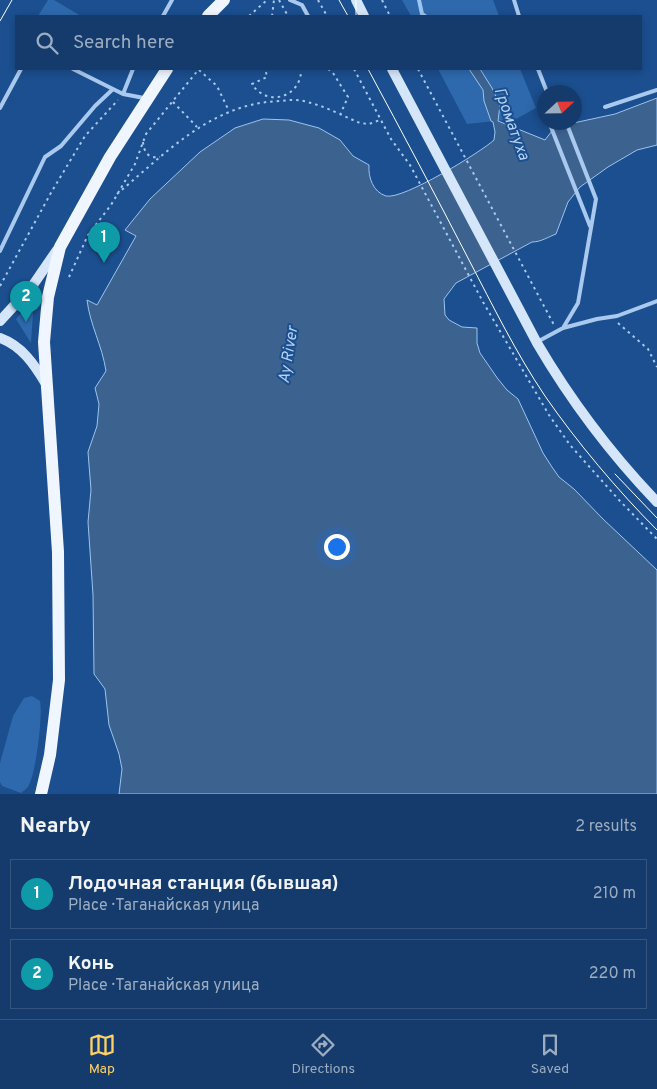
<!DOCTYPE html>
<html lang="en">
<head>
<meta charset="utf-8">
<style>
  body { margin:0; font-family:Overpass,sans-serif; background:#214673; color:#f1f3f6 }
  .compass { position:absolute; left:537px; top:85px; width:45px; height:45px; border-radius:50%; background:#143b6b; box-shadow:0 2px 8px #0003; rotate:68deg }
  .you { position:absolute; left:336px; top:546px; width:18px; height:18px; margin:-12px; border:4px solid #fff; border-radius:50%; background:#1a73e8; box-shadow:0 0 0 8px #1a73e833 }
  .badge { display:grid; place-items:center; width:32px; height:32px; border-radius:50%; background:#ffd166; color:#fff; font-size:16px; font-weight:700 }
  .pin { position:absolute; translate:-50% -41px; filter:drop-shadow(0 1px 2px #0008) }
  .pin::after { content:''; position:absolute; top:26px; width:18px; height:15px; background:inherit; clip-path:polygon(0 0,100% 0,50% 100%) }
  .list { margin:0; padding:0; list-style:none }
  h2 { display:flex; justify-content:space-between; align-items:center; height:65px; margin:0; padding:0 20px; font-size:21px }
  h2 small { font-size:16px; font-weight:400; color:#9dadc1 }
  .list li { display:grid; grid-template-columns:32px 1fr auto; gap:15px; align-items:center; box-sizing:border-box; height:70px; margin:0 10px 10px; padding:0 10px; border:1px solid #33557e; border-radius:0px }
  .list b { display:block; font-size:19px; white-space:nowrap }
  .list p { margin:0; font-size:16px; white-space:nowrap; color:#9dadc1 }
  .list em { font-size:16px; font-style:normal; color:#9dadc1 }
  .icon { flex:none; width:28px; height:28px; fill:none; stroke:currentColor; stroke-width:2; stroke-linecap:round; stroke-linejoin:round }
  .map { position:relative; flex:none; width:657px; height:794px; overflow:hidden }
  .search { position:absolute; background:#143b6b; box-shadow:0 2px 8px #0003; left:15px; right:15px; top:15px; height:55px; display:flex; align-items:center; gap:12px; box-sizing:border-box; padding:0 18px; border-radius:0px; color:#9dadc1; font-size:19px }
  .sheet { height:225px; background:#143b6b }
  nav { display:flex; justify-content:space-around; align-items:center; box-sizing:border-box; height:70px; border-top:1px solid #33557e; background:#143b6b; font-size:14px; color:#9dadc1 }
  nav a { display:grid; justify-items:center; gap:2px }
  nav .on { color:#ffd166 }
  .map>svg:first-child { display:block }
</style>
</head>
<body>
<div class="map">
<svg width="657" height="794" viewBox="0 0 657 794">
  <rect width="100%" height="100%" fill="#1b4f8f"/>
  <!-- green -->
  <path fill="#2e69ad" d="M48 0H54L81 16H38Z
    M402 0H493L499 16H411Z
    M438 69H520L536 108 516 119 467 124Z
    M34 298 31 343 16 319Z
    M32 696 40 701C43 715 36 772 29 785 28 788 23 791 21 793L2 786 0 782V763L13 716 24 698Z"/>
  <!-- water -->
  <path fill="#3c6290" stroke="#9cc4f0" d="M469 69H480L492 88 500 105 498 121 545 140 555 127 615 114 657 98V145L637 150 608 167 580 187 568 202 556 234C548 237 541 242 532 242L456 283 444 299 445 315 449 320 462 327 477 328V343L480 353 498 379 507 390 518 399 543 453 552 467 559 477 574 489 603 519 657 570V794H119L122 769 119 754 109 725 105 689 94 674 93 595 88 522 91 490 88 452 97 426 99 404 95 388 106 371C102 345 90 325 87 300L97 305 136 236 125 230 150 199 200 152 235 128 263 119 289 120 319 128 340 140 353 156 369 165C368 177 373 192 386 196 403 200 481 152 494 140L495 132 493 122 491 121 484 101 483 90Z"/>
  <g fill="none" stroke-linecap="round" stroke-linejoin="round">
    <!-- stream -->
    <path stroke="#9cc4f0" stroke-width="4" d="M419 0 422 14 425 16"/>
    <!-- path -->
    <path stroke="#a9c9ee" stroke-width="2" stroke-dasharray="2.5 4" stroke-linecap="butt" d="M279 0 288 16
      M318 0 327 16
      M382 0 390 16
      M249 16 267 0
      M272 16 274 0
      M328 69 333 73 348 97 340 115
      M354 69 391 139 410 165 483 302 549 415 570 445 619 500 657 539
      M418 69 554 325
      M199 70 217 86 229 111
      M266 72 267 77 252 84C267 108 302 97 301 69
      M173 102 197 127
      M143 142C144 152 148 159 160 157
      M117 194C166 153 212 103 280 101 289 100 298 99 307 102 325 106 343 116 360 123L369 124 380 120
      M69 277 88 235 111 205 135 164 146 134 199 69
      M0 286 52 191 85 136 118 100
      M618 323 648 349 657 367"/>
    <!-- lane -->
    <path stroke="#a9c9ee" stroke-width="4" d="M290 0 302 5 308 16
      M514 0 519 16
      M163 16 172 0
      M73 69 123 94 144 98
      M538 69 547 92
      M123 94 133 69
      M605 107 657 90
      M0 108 21 69
      M549 122 590 226
      M0 251 45 157 61 146 95 106 112 90
      M563 328 578 303 596 199 566 122
      M537 342 563 328 597 319 617 316 657 301"/>
    <!-- secondary -->
    <path stroke="#d6e6fa" stroke-width="10" d="M356 0 364 16
      M392 69 537 343C571 401 610 453 657 502
      M0 321 33 285 57 250
      M0 338C22 346 34 364 46 384"/>
    <!-- primary -->
    <path stroke="#f0f6ff" stroke-width="12" d="M208 16 224 0
      M41 794 50 755 59 680 58 552 44 342 48 297 60 247 110 157 167 69"/>
    <!-- tram -->
    <path stroke="#fff" stroke-width="1" d="M339 0 348 16
      M356 0V16
      M0 21 12 0
      M368 69C402 132 436 196 469 260 493 306 516 353 545 396 576 441 618 491 657 530
      M615 474 657 518"/>
  </g>
  <g text-anchor="middle" dominant-baseline="central" stroke-width="4" stroke-linejoin="round" paint-order="stroke">
    <!-- water labels -->
    <g font-size="16" font-style="italic" fill="#b5d3f5" stroke="#1b4f8f">
      <text transform="translate(511 124) rotate(70)">Громатуха</text>
      <text transform="translate(289 355) rotate(-81)">Ay River</text>
    </g>
  </g>
</svg>
<svg class="compass" viewBox="-18 -18 36 36"><path d="M0-13l5 13h-10z" fill="#e53935"/><path d="M0 13l5-13h-10z" fill="#9dadc1"/></svg>
<div class="you"></div>
<div class="pin badge" style="left:104px;top:263px;background:#0f9aa8">1</div>
<div class="pin badge" style="left:26px;top:322px;background:#0f9aa8">2</div>
<div class="search"><svg class="icon" aria-label="search" viewBox="0 0 24 24"><circle cx="10" cy="10" r="6"/><path d="M15 15l6 6"/></svg>Search here</div>
</div>
<section class="sheet">
<h2>Nearby<small>2 results</small></h2>
<ul class="list">
<li><span class="badge" style="background:#0f9aa8">1</span><div><b>Лодочная станция (бывшая)</b><p>Place · Таганайская улица</p></div><em>210 m</em></li>
<li><span class="badge" style="background:#0f9aa8">2</span><div><b>Конь</b><p>Place · Таганайская улица</p></div><em>220 m</em></li>
</ul>
</section>
<nav>
<a class="on"><svg class="icon" aria-label="map" viewBox="0 0 24 24"><path d="M3 6l6-2 6 2 6-2v14l-6 2-6-2-6 2zM9 4v14M15 6v14"/></svg>Map</a>
<a><svg class="icon" aria-label="directions" viewBox="0 0 24 24"><path d="M12 3l9 9-9 9-9-9zM9 14v-3h6M13 9l2 2-2 2"/></svg>Directions</a>
<a><svg class="icon" aria-label="saved" viewBox="0 0 24 24"><path d="M7 4h10v16l-5-4-5 4z"/></svg>Saved</a>
</nav>
</body>
</html>
